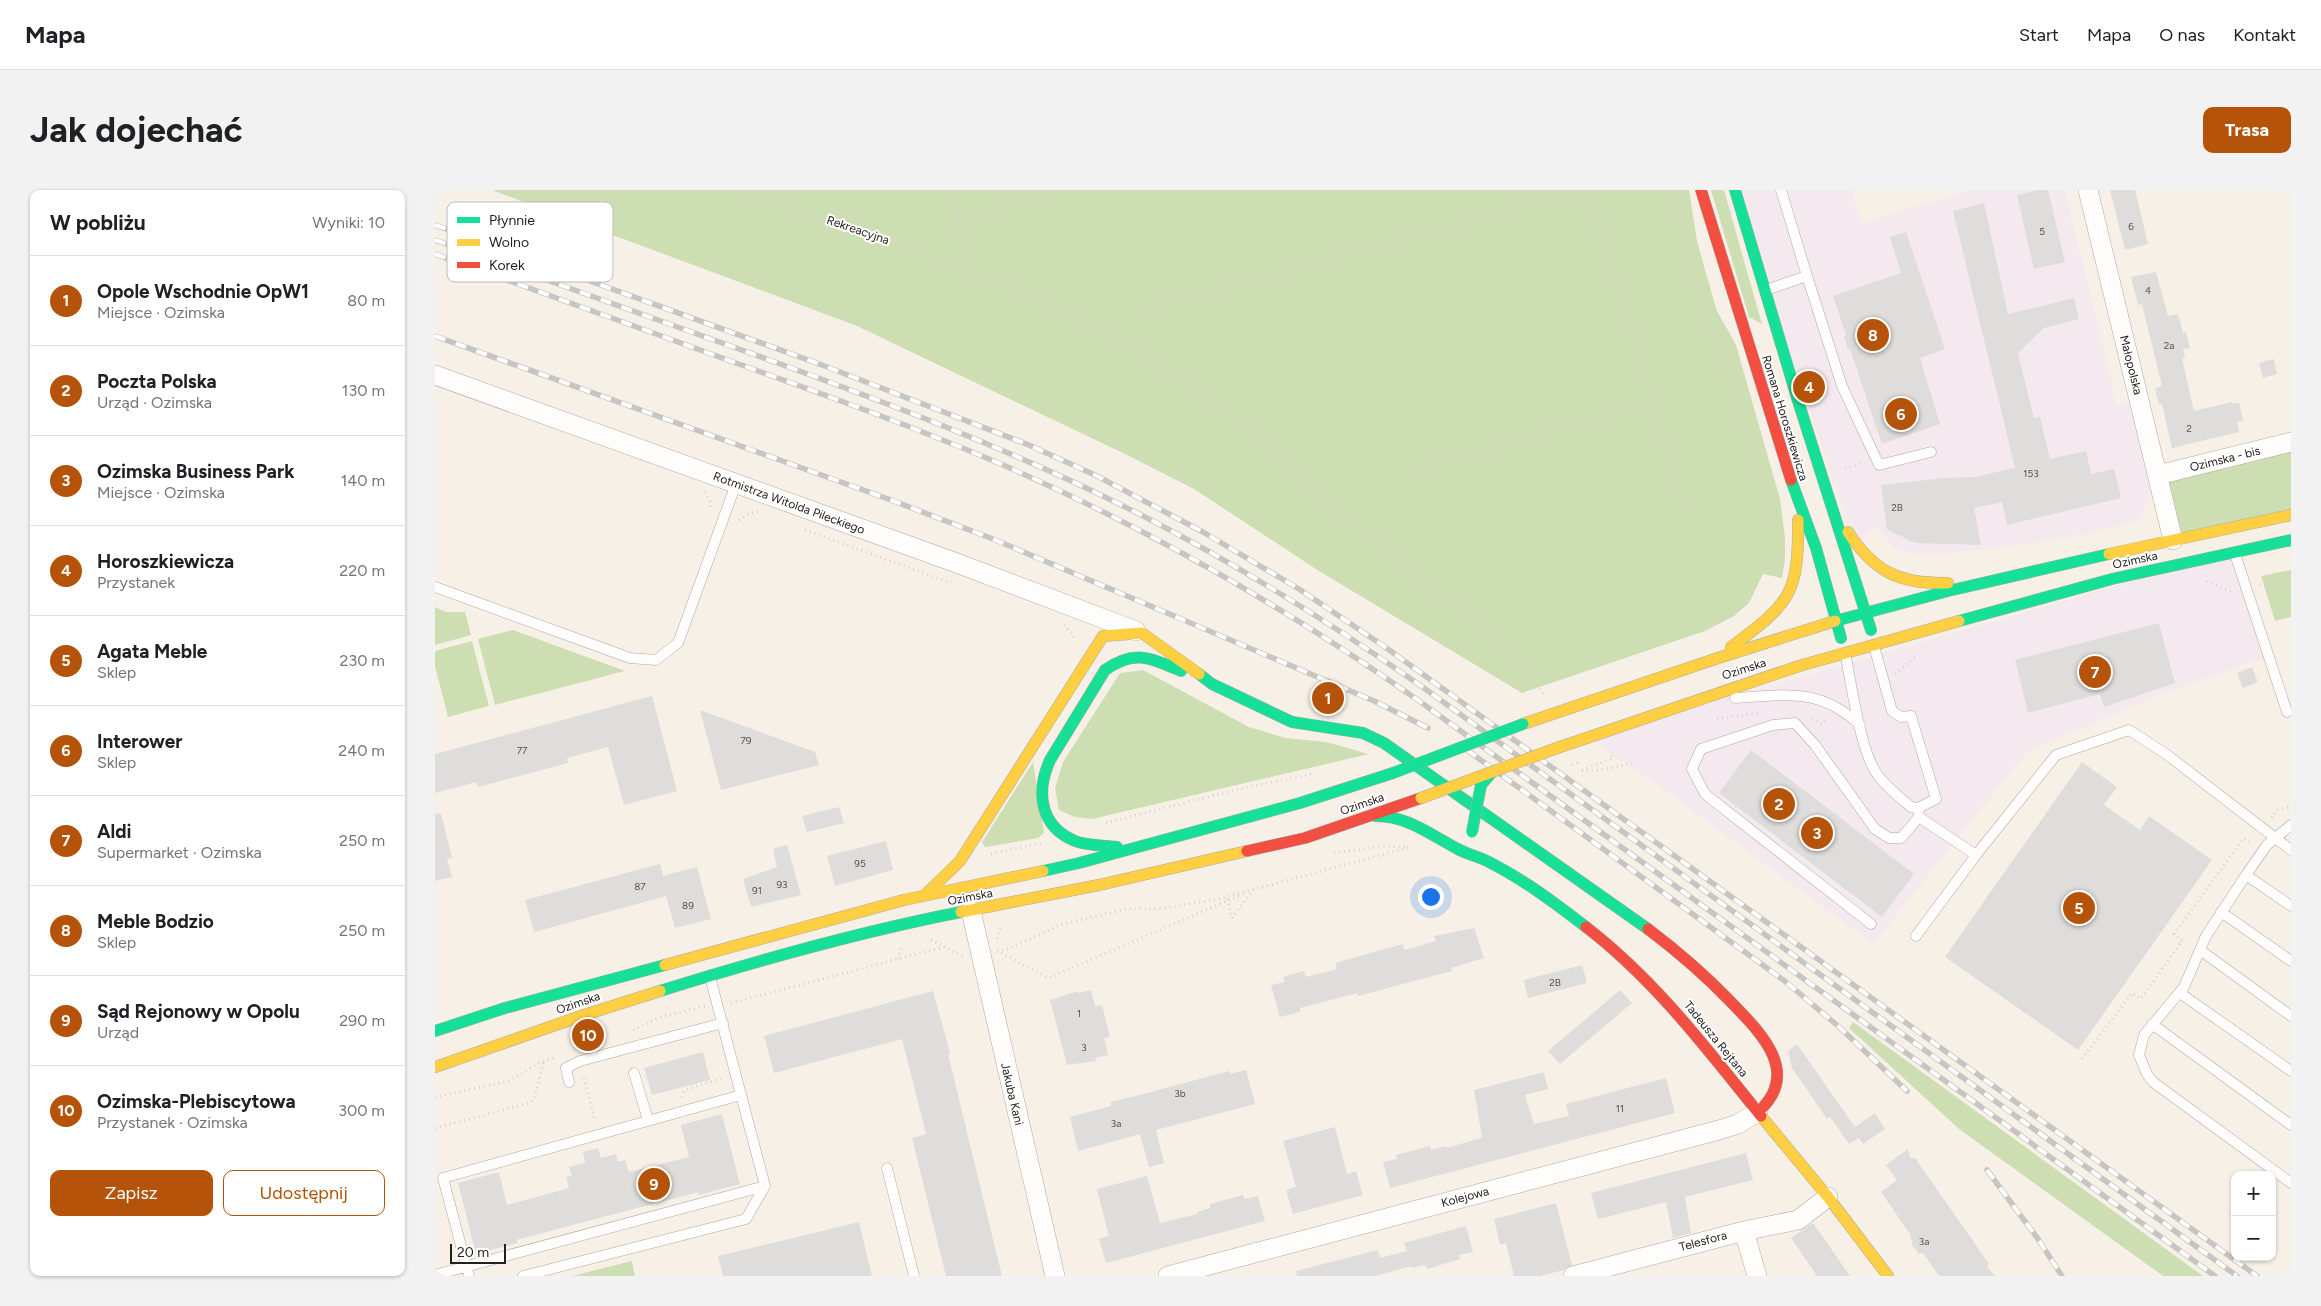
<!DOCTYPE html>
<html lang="pl">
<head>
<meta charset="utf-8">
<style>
  body { margin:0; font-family:Figtree,sans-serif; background:#f2f2f2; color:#202124 }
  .controls { position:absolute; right:15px; bottom:15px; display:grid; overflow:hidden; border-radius:10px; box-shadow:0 1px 4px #0004 }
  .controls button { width:45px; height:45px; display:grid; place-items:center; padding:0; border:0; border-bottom:1px solid #e0e0e0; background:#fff; color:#202124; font:25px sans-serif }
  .scale { position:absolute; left:15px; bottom:12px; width:56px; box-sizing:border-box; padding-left:5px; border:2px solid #24201a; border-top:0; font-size:14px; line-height:18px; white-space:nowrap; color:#24201a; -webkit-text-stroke:4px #fff; paint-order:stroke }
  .you { position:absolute; left:995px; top:706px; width:18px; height:18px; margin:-12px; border:4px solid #fff; border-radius:50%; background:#1a73e8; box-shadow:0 0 0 8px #1a73e833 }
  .badge { display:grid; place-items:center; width:32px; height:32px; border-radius:50%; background:#b45309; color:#fff; font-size:16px; font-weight:700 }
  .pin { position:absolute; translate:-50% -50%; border:2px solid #fff; box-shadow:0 1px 5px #0006 }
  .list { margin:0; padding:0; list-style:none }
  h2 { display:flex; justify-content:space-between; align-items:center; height:65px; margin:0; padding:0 20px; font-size:21px }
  h2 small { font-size:16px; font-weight:400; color:#757577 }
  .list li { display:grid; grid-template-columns:32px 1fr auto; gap:15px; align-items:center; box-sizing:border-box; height:90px; padding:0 20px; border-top:1px solid #e0e0e0 }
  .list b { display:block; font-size:19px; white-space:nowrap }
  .list p { margin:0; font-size:16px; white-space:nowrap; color:#757577 }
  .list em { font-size:16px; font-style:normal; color:#757577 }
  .actions { display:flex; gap:10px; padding:15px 20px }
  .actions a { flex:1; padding:11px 0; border:1px solid #b45309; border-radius:10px; text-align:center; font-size:18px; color:#b45309 }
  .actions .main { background:#b45309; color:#fff }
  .map { position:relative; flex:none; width:1856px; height:1086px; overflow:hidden; border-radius:10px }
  header { display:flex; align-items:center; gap:30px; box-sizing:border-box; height:70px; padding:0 25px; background:#fff; border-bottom:1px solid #e0e0e0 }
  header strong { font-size:24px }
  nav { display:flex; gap:28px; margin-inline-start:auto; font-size:18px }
  .intro { display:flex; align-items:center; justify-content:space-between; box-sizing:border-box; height:120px; padding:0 30px }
  h1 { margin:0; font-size:35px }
  .button { padding:12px 22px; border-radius:10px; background:#b45309; color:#fff; font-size:18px; font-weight:700 }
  main { display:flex; gap:30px; padding:0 30px }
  aside { flex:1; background:#fff; border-radius:10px; box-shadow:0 1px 4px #0004 }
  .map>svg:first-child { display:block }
</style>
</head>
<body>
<header>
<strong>Mapa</strong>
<nav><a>Start</a><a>Mapa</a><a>O nas</a><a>Kontakt</a></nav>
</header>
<div class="intro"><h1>Jak dojechać</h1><a class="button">Trasa</a></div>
<main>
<aside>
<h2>W pobliżu<small>Wyniki: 10</small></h2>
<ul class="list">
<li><span class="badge">1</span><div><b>Opole Wschodnie OpW1</b><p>Miejsce · Ozimska</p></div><em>80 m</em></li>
<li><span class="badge">2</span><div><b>Poczta Polska</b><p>Urząd · Ozimska</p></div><em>130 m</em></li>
<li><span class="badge">3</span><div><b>Ozimska Business Park</b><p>Miejsce · Ozimska</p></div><em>140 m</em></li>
<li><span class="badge">4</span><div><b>Horoszkiewicza</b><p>Przystanek</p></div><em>220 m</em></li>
<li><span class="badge">5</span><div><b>Agata Meble</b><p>Sklep</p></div><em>230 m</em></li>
<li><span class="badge">6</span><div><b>Interower</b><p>Sklep</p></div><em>240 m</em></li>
<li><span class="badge">7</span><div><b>Aldi</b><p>Supermarket · Ozimska</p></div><em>250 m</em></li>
<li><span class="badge">8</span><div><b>Meble Bodzio</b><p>Sklep</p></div><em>250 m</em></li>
<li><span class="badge">9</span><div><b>Sąd Rejonowy w Opolu</b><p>Urząd</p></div><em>290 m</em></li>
<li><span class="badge">10</span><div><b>Ozimska-Plebiscytowa</b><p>Przystanek · Ozimska</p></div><em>300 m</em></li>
</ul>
<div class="actions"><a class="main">Zapisz</a><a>Udostępnij</a></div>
</aside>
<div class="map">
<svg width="1856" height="1086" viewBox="0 0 1856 1086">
  <rect width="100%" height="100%" fill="#f7f0e7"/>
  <!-- commercial -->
  <path fill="#f4e9ef" d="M1300 0H1417L1427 33 1537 0H1630L1682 215 1705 210 1723 285 1705 330 1652 344 1604 352 1516 363 1488 364 1471 362 1458 357 1440 335 1422 358Z
    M1800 362 1835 466 1739 499 1593 561 1438 754 1230 600 1153 548Z"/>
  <!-- green -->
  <path fill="#cedeb3" d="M57 0H1254L1262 51 1276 101 1282 121 1301 155 1345 309 1350 347V370L1347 388 1328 384 1314 413 1299 426 1270 441 1087 503 884 381 759 299 690 264 422 136Z
    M1276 0H1289L1327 134 1314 127Z
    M1856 252V325L1738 350 1723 285Z
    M1856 380V427L1840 431 1826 386Z
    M0 417 11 422H30L36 445 0 455Z
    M78 440 190 481 60 515 43 449Z
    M37 451 54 516 13 527 0 476V461Z
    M708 480 814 537 850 548 891 552 934 564 657 629 640 627 624 620 620 598 628 572 685 483Z
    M598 572 609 643 603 648 550 657 547 652Z
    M1418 832 1768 1086H1728L1524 939 1414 838Z
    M197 1071 200 1086H137Z"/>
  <!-- building -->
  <path fill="#dfdcdc" d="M1603 0H1613L1630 72 1599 79 1582 5Z
    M1675 0H1700L1713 54 1690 60Z
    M1549 13 1573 124 1639 108 1644 129 1609 138 1583 163 1599 228 1605 227 1615 269 1651 261 1656 284 1679 279 1686 308 1572 335 1567 312 1539 318 1546 355 1480 353 1452 339 1446 295 1510 288 1539 287 1580 278 1518 21Z
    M1471 42 1510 159 1485 168 1505 234 1447 254 1415 159 1413 160 1409 146 1411 145 1398 106 1466 83 1455 47Z
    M1721 82 1733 126 1743 124 1748 143 1751 142 1755 158 1748 159 1750 167 1747 168 1759 221 1797 212 1798 214 1804 213 1808 230 1802 232 1804 242 1737 258 1727 214 1724 215 1720 198 1727 196 1707 114 1703 115 1696 87Z
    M1839 169 1842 184 1828 188 1824 173Z
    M1724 433 1740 493 1669 517 1665 504 1593 523 1580 470Z
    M1817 477 1823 492 1808 498 1802 483Z
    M217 506 242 601 189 615 173 557 132 568 133 573 43 597 41 592 0 603V564Z
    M265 520 380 562 384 575 286 600Z
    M1316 560 1479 684 1447 727 1284 603Z
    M1647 572 1682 597 1669 615 1705 640 1714 626 1777 670 1643 860 1510 767Z
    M404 617 409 633 372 642 367 626Z
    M6 623 17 668 12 669 17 687 0 691V624Z
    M451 651 458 680 400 696 392 666Z
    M352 655 366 705 316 717 308 689 342 677 338 659Z
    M225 674 228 686 262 677 276 729 240 738 231 706 99 742 90 710Z
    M1039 738 1049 768 1016 778 1017 781 923 806V803L865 818V822L845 827 836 795 850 792 848 787 869 781 871 787 902 779 900 773 968 754 969 760 1001 751 999 746Z
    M1147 775 1152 793 1093 808 1089 790Z
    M656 800 660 816 667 815 675 847 669 848 673 865 660 868 661 871 632 875 615 810 643 801V803Z
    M1185 800 1197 813 1125 874 1113 861Z
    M498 801 515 863 513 864 567 1086H511L477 948 491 944 467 849 339 883 329 846Z
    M1362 854 1420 937 1440 923 1450 939 1428 954 1424 948 1414 954 1395 927 1392 929 1357 878 1353 861Z
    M268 862 275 890 217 905 209 878Z
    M811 880 820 914 721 940 729 973 714 977 705 944 643 961 635 927 676 916 675 912 705 905 794 881 795 884Z
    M1109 882 1113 899 1090 905 1099 934 1134 926 1131 914 1231 888 1240 923 955 998 948 972 962 969 961 965 995 956 996 960 1010 956 1011 958 1047 948 1039 900Z
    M287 924 305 994 264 1005V1002L149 1032 81 1050 83 1053 41 1064 23 993 64 982 72 1015 134 998 131 987 137 986 134 977 150 973 148 962 163 958 166 968 181 964 183 972 190 970 194 982 254 967 246 935Z
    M900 937 912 984 921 981 928 1005 858 1024 851 1000 861 997 848 951Z
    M1473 959 1475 968H1480L1554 1074 1552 1076 1560 1086H1504L1488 1063 1483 1064 1480 1057 1478 1058 1475 1044 1446 1002 1462 990 1451 975Z
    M1311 963 1318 990 1250 1007 1256 1043 1238 1048 1231 1012 1163 1029 1156 1003Z
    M712 986 725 1033 762 1024V1022L775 1018V1014L808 1005 809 1009 823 1006 830 1031 671 1073 664 1049 674 1046 662 999Z
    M1121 1013 1137 1075 1129 1080 1105 1086H1079L1071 1053 1065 1055 1059 1029Z
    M424 1032 437 1086H288L283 1066Z
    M1378 1033 1415 1086H1382L1356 1048Z
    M1031 1036 1038 1062 1024 1065 1025 1069 992 1079 990 1075 976 1078V1076L941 1086H862L861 1081 943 1060 945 1068 972 1061 969 1053Z"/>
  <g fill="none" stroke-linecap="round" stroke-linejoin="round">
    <defs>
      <path id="lane" d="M1346 0 1372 86
        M1331 100 1372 86 1407 196 1444 275 1496 262
        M1800 364 1852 522
        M0 397 195 468 221 470 243 453 301 294
        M1410 463C1417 495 1425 565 1445 588 1454 599 1465 608 1476 617L1483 618 1501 609 1476 526 1466 527 1457 521 1439 456
        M1300 508C1351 505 1384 497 1425 535
        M1483 618 1484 627 1541 665 1621 565 1694 540 1731 564 1856 660
        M1856 635 1832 655 1811 685 1771 746 1749 797 1709 845 1704 865 1712 884 1718 892 1856 993
        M1811 685 1856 716
        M1786 722 1856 771
        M1436 734 1270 604 1257 579 1266 559 1338 535 1360 533 1380 555 1440 639 1454 648H1466L1484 627
        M1481 746 1541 665
        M1765 760 1856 826
        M1745 803 1856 881
        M1717 834 1856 935
        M199 883 213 930
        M134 892 131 878 145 871 288 833
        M452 978 479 1086
        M0 1085 330 996
        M34 1086 8 988 306 905
        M88 1086 311 1029 330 996 275 787"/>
      <path id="street" d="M1653 0 1738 350
        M0 185 519 372 701 441
        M1723 285 1856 252
        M536 721 620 1086
        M1309 1041 1322 1086
        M733 1086 1284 940 1303 934 1323 922
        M1138 1086 1309 1041 1363 1030 1393 1007"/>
      <path id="fast" d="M1300 0 1363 211 1436 440
        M1356 290 1381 358 1406 448
        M1400 431 1513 401 1674 364
        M1524 431 1677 389 1856 350
        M764 484 777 494 857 532 928 543 949 553 1213 739
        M940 626C972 626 993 643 1021 658 1031 664 1042 666 1052 671 1088 689 1120 713 1151 737
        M682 657C668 655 653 656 640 651 604 636 601 601 615 570L670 480C700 459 715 468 746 481
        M608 681 644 673 865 613 958 583
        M225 801C324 770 424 742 526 722
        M0 841 70 818 230 775"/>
      <path id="slow" d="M1413 342C1440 383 1465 394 1513 393
        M1674 364 1856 325
        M1296 457C1355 413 1364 405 1363 330
        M1088 534 1283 468 1400 431
        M1122 558 1364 476 1524 431
        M490 705 525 671 668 446 707 443 764 484
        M526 722 664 695 812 661
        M230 775 469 710 608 681
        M0 877 149 825 225 801
        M1326 926 1393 1007 1453 1086"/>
      <path id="jam" d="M1266 0 1356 290
        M812 661 870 648 986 608
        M1151 737C1220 790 1272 859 1326 926
        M1213 739C1242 761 1269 784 1294 810 1324 841 1368 882 1323 922"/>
    </defs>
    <!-- lane casing -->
    <use href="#lane" stroke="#aea8a2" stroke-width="11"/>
    <!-- street casing -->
    <use href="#street" stroke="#aea8a2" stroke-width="20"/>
    <!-- fast casing -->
    <use href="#fast" stroke="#aea8a2" stroke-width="12"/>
    <!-- slow casing -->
    <use href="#slow" stroke="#aea8a2" stroke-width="12"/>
    <!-- jam casing -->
    <use href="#jam" stroke="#aea8a2" stroke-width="12"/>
    <!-- path -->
    <path stroke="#d4d2cf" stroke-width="3" stroke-dasharray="1 4" stroke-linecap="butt" d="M308 0 536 81
      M516 0 536 81C619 117 703 155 776 209L987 390 1040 428 1109 504
      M1155 0 1247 311
      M1239 0 1258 79 1273 128 1290 171 1340 339
      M523 29 630 0
      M705 121 1148 0
      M1410 279 1429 272
      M973 282 1218 212
      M270 302 276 313 275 319
      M304 330 315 323 323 322
      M370 340 516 393
      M1772 391 1798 403
      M1825 395 1856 386
      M629 435 638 444 639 450
      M1460 484 1480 467
      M1282 529 1325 523
      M1377 529 1387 534 1391 528
      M1147 580C1151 583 1190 576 1197 573
      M1147 580 1178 568 1176 562
      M1837 628 1842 620 1856 616
      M671 633 808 598 877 584
      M899 663 948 656 973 657
      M556 664 606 653
      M792 709 797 727
      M797 728 819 699
      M562 749 567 736
      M496 750 509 756
      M562 761 573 759 625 735 691 719H721L779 710 976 657
      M566 763 614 788 808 704
      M463 769 467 756
      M296 813 509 757 528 766
      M198 840 223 828 270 816
      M1647 869 1697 803 1706 809 1747 751 1739 744 1809 648 1816 653
      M149 888 160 931
      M0 907 74 891 106 872 122 867
      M246 907 250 900 288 888
      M0 938 94 913 99 909 109 871"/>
    <!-- lane -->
    <use href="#lane" stroke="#fefdfb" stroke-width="10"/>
    <!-- street -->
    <use href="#street" stroke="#fefdfb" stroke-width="19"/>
    <!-- fast -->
    <use href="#fast" stroke="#16e098" stroke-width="11"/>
    <!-- slow -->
    <use href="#slow" stroke="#ffcf43" stroke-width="11"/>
    <!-- jam -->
    <use href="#jam" stroke="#f24e42" stroke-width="11"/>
    <defs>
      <path id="rail" d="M0 35 387 175 594 255 662 286 768 342 864 399 950 457 1822 1086
        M0 50C101 86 203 123 304 159 443 209 582 261 714 329 810 379 900 436 989 498L1802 1086
        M0 64C100 100 201 137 301 173 393 206 485 239 575 278 718 341 852 419 980 508L1780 1086
        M0 146 456 310 558 349 939 511 993 538
        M1032 560 1351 792 1403 836 1472 901
        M1552 980 1603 1049 1627 1086"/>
    </defs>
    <!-- rail casing -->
    <use href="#rail" stroke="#c7c5c2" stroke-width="5.5"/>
    <!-- rail -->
    <use href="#rail" stroke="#fff" stroke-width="4" stroke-dasharray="11" stroke-linecap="butt"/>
    <defs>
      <path id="fast-bridge" d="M958 583 1088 534
        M1037 642 1046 595 1058 581"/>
      <path id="slow-bridge" d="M986 608 1122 558"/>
    </defs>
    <!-- fast-bridge casing -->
    <use href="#fast-bridge" stroke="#aea8a2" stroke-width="12" stroke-linecap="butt"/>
    <!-- slow-bridge casing -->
    <use href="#slow-bridge" stroke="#aea8a2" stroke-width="12" stroke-linecap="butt"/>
    <!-- path-bridge -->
    <path stroke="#d4d2cf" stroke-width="3" stroke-dasharray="1 4" stroke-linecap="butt" d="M1137 575 1144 572"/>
    <!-- fast-bridge -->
    <use href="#fast-bridge" stroke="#16e098" stroke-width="11"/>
    <!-- slow-bridge -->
    <use href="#slow-bridge" stroke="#ffcf43" stroke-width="11"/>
  </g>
  <g text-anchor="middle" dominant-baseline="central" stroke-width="4" stroke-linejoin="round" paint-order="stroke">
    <!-- number labels -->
    <g font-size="10" fill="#56524e">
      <text x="1696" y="36">6</text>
      <text x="1607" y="41">5</text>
      <text x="1713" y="100">4</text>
      <text x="1734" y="155">2a</text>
      <text x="1754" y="238">2</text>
      <text x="1596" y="283">153</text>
      <text x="1462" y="317">2B</text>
      <text x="311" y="550">79</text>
      <text x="87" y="560">77</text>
      <text x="425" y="673">95</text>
      <text x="347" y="694">93</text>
      <text x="205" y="696">87</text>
      <text x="322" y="700">91</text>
      <text x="253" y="715">89</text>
      <text x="1120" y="792">2B</text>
      <text x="644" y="823">1</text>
      <text x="649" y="857">3</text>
      <text x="745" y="903">3b</text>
      <text x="1185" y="918">11</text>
      <text x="681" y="933">3a</text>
      <text x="1489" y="1051">3a</text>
    </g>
    <!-- street labels -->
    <g font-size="12" fill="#24201a" stroke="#fff">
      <text transform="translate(423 40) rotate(19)">Rekreacyjna</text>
      <text transform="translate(1696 175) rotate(76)">Małopolska</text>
      <text transform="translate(1350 228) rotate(73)">Romana Horoszkiewicza</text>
      <text transform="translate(1790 269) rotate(-14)">Ozimska - bis</text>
      <text transform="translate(354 313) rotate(20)">Rotmistrza Witolda Pileckiego</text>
      <text transform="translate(1700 370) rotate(-12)">Ozimska</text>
      <text transform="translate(1309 479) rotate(-18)">Ozimska</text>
      <text transform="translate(927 614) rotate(-19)">Ozimska</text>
      <text transform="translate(535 707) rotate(-11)">Ozimska</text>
      <text transform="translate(143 813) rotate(-19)">Ozimska</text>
      <text transform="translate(1281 849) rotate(51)">Tadeusza Rejtana</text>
      <text transform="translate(577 904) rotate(77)">Jakuba Kani</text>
      <text transform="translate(1030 1007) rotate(-15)">Kolejowa</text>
      <text transform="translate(1268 1051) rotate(-15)">Telesfora</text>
    </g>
  </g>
  <!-- legend -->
  <rect x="12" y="12" width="166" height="80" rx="8" fill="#fff" stroke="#bdbcba" stroke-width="1"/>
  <rect x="22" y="27" width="23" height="6" fill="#16e098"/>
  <rect x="22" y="49" width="23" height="7" fill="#ffcf43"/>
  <rect x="22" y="72" width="23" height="6" fill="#f24e42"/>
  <g font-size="14" fill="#24201a">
    <text x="54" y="35">Płynnie</text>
    <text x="54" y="57">Wolno</text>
    <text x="54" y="80">Korek</text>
  </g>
</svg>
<div class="controls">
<button>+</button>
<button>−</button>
</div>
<div class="scale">20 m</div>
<div class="you"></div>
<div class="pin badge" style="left:893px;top:508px">1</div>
<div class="pin badge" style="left:1344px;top:614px">2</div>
<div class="pin badge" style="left:1382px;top:643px">3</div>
<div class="pin badge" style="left:1374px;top:197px">4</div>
<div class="pin badge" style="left:1644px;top:718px">5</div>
<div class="pin badge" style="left:1466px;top:224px">6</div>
<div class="pin badge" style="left:1660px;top:482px">7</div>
<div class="pin badge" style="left:1438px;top:145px">8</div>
<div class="pin badge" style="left:219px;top:994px">9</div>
<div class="pin badge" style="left:153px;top:845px">10</div>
</div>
</main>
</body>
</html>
